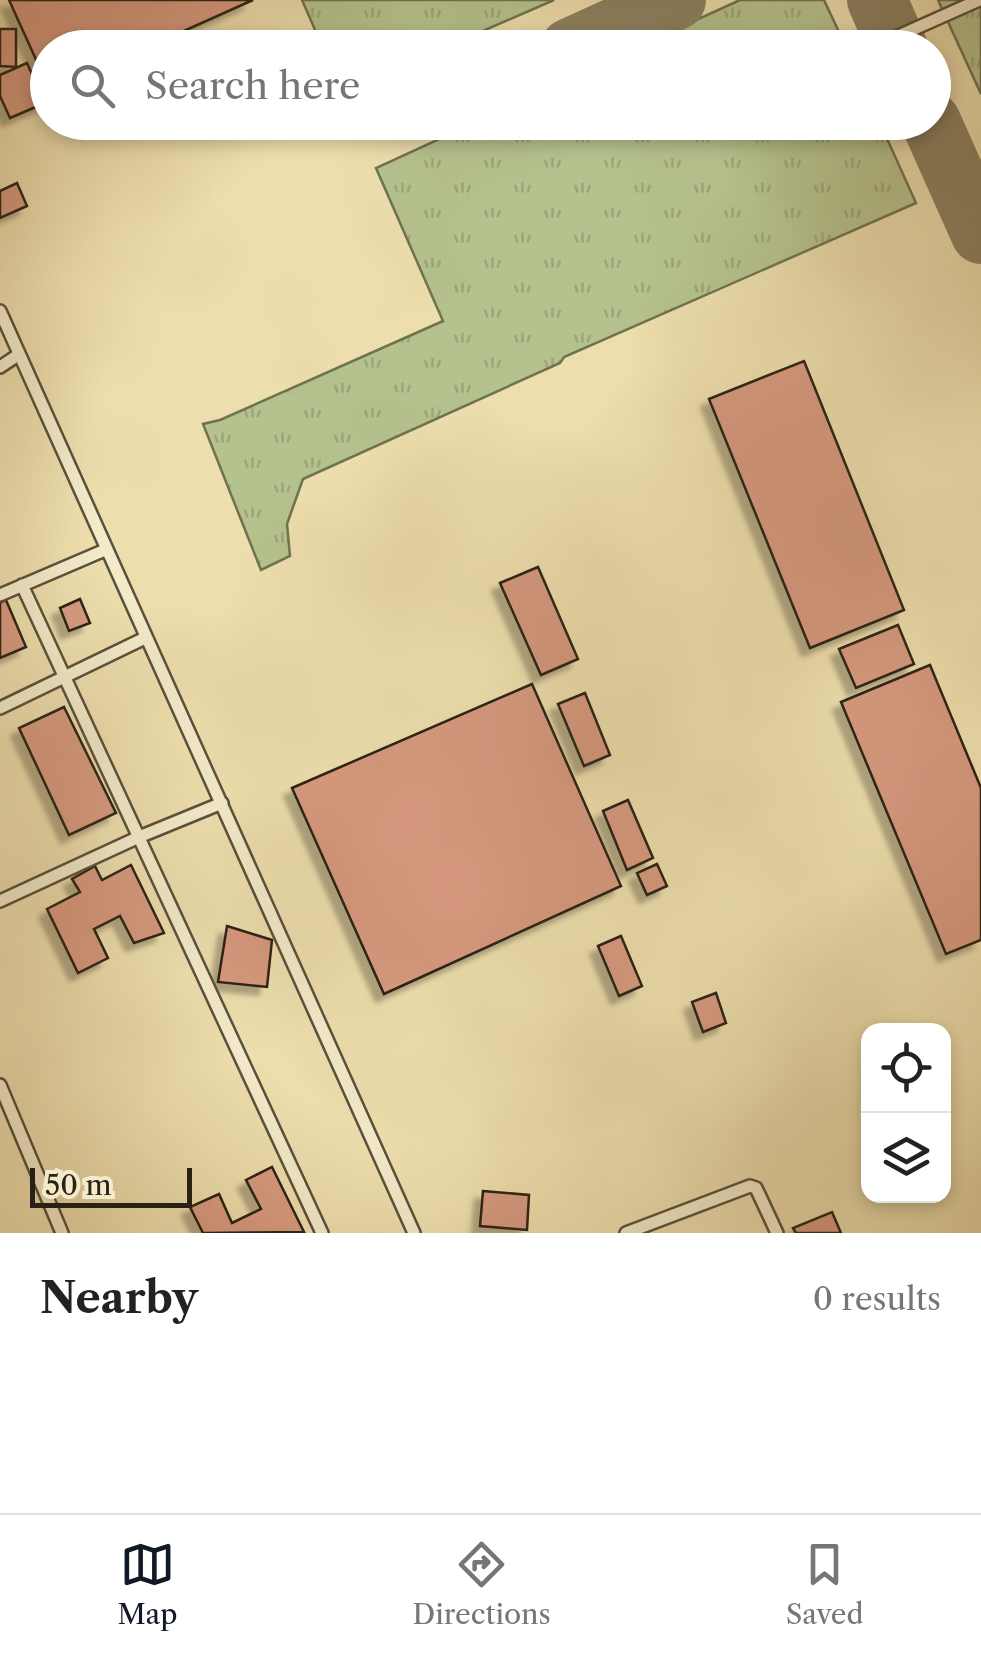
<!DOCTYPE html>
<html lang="en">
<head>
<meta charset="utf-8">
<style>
  body { margin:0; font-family:"Libre Caslon Text",serif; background:#f6f6f6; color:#222 }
  .controls { position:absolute; right:30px; bottom:30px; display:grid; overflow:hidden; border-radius:20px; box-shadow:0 5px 15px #0003 }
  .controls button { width:90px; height:90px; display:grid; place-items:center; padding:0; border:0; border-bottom:2px solid #e0e0e0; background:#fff; color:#222; font:50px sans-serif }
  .scale { position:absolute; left:30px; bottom:25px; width:162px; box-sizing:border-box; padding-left:10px; border:5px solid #292115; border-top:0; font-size:28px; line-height:35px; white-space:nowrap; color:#292115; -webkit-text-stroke:8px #f3eaca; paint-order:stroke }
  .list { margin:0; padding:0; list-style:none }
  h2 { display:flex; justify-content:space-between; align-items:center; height:130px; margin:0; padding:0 40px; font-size:42px }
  h2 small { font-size:32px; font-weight:400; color:#767676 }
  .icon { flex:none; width:55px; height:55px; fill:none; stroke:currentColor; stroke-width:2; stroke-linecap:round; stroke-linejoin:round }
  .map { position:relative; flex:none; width:981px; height:1233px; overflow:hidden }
  .search { position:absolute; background:#fff; box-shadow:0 5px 15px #0003; left:30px; right:30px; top:30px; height:110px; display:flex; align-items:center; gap:25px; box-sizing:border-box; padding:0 35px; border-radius:55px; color:#767676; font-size:38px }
  .sheet { height:280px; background:#fff }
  nav { display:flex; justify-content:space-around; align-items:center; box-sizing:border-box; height:140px; border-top:2px solid #e0e0e0; background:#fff; font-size:28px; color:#767676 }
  nav a { display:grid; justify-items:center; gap:5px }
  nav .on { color:#111827 }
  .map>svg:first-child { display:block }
</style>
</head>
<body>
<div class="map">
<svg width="981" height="1233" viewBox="0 0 981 1233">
  <defs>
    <pattern id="grass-tufts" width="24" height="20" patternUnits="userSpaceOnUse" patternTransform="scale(2.5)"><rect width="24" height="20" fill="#b5c28d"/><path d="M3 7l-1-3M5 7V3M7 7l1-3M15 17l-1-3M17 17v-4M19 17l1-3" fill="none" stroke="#9ca679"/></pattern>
    <filter id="shadow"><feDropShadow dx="-8" dy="8" stdDeviation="2.5" flood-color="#0004"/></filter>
  </defs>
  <rect width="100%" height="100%" fill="#eddead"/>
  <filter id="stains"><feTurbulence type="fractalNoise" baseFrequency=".002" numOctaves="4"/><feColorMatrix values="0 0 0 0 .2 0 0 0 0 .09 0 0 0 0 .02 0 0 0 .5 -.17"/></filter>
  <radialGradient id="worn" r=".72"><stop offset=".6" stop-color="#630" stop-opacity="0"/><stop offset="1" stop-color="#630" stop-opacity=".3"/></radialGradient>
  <!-- grass -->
  <path fill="url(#grass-tufts)" stroke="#6f7251" stroke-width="2.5" d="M302 0H554L446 47 323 48Z
    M740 0H824L846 47H637Z
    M938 0H981V94Z
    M474 123H880L916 203 564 357 560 363 303 479 287 524 290 556 261 570 203 424 220 420 443 321 376 168Z"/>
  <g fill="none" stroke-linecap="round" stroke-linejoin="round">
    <!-- taxiway -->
    <path stroke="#8b8061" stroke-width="60" d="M877 0 898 48
      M570 48 676 0
      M931 122 981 234"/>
  </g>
  <!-- building -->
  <path fill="#d6997f" stroke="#292115" stroke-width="2.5" filter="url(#shadow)" d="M9 0H253L146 48H48V86Z
    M0 29H16V67L0 66Z
    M27 63 45 103 10 118 0 96V75Z
    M17 183 27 206 0 218V191Z
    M804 361 904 610 810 648 709 399Z
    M538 567 578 659 541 675 500 583Z
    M80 599 90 623 69 631 60 608Z
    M6 600 26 647 0 658V603Z
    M898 625 914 664 856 688 839 649Z
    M930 665 981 788V940L946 954 841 702Z
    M532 684 621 886 384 994 292 788Z
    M585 693 610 755 584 766 558 704Z
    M64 707 116 813 69 835 19 728Z
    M628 800 653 858 627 870 603 811Z
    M657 864 667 886 647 895 637 873Z
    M131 865 164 933 134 943 120 916 94 929 108 958 78 973 47 909 80 892 72 879 95 866 102 880Z
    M227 926 272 940 267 987 218 982Z
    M621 936 642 986 619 996 598 946Z
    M716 993 726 1023 703 1032 692 1002Z
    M272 1167 304 1232 203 1233 190 1207 219 1194 232 1223 261 1209 246 1180Z
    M483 1191 529 1195 527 1230 480 1226Z
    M832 1212 841 1233H796L793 1228Z"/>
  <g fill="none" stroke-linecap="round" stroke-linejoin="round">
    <defs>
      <path id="lane" d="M894 38 979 0
        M0 311 414 1233
        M0 367 18 355
        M22 585 322 1233
        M0 595 105 550
        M0 708 145 638
        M0 901 139 837 222 803
        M0 1085 62 1233
        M626 1233 750 1186 756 1188 777 1233"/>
    </defs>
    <!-- lane casing -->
    <use href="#lane" stroke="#5a503b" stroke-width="16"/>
    <!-- lane -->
    <use href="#lane" stroke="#f3eaca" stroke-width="11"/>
  </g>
  <rect width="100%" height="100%" filter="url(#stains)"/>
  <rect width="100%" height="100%" fill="url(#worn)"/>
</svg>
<div class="controls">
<button><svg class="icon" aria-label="locate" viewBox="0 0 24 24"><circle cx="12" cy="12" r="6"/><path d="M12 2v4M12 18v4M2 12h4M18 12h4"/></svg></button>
<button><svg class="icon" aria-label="layers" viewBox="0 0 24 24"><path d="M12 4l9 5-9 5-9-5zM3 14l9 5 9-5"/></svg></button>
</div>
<div class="scale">50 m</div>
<div class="search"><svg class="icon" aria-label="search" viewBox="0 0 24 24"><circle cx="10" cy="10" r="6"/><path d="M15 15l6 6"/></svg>Search here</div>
</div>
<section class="sheet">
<h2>Nearby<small>0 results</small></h2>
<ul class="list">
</ul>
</section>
<nav>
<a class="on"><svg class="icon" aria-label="map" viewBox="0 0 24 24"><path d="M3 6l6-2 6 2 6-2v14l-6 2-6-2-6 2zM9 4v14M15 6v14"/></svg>Map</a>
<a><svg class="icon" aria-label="directions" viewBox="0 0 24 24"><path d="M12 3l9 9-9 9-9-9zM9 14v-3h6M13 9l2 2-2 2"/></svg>Directions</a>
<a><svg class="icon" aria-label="saved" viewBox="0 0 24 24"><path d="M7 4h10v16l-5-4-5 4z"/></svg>Saved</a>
</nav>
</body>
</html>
